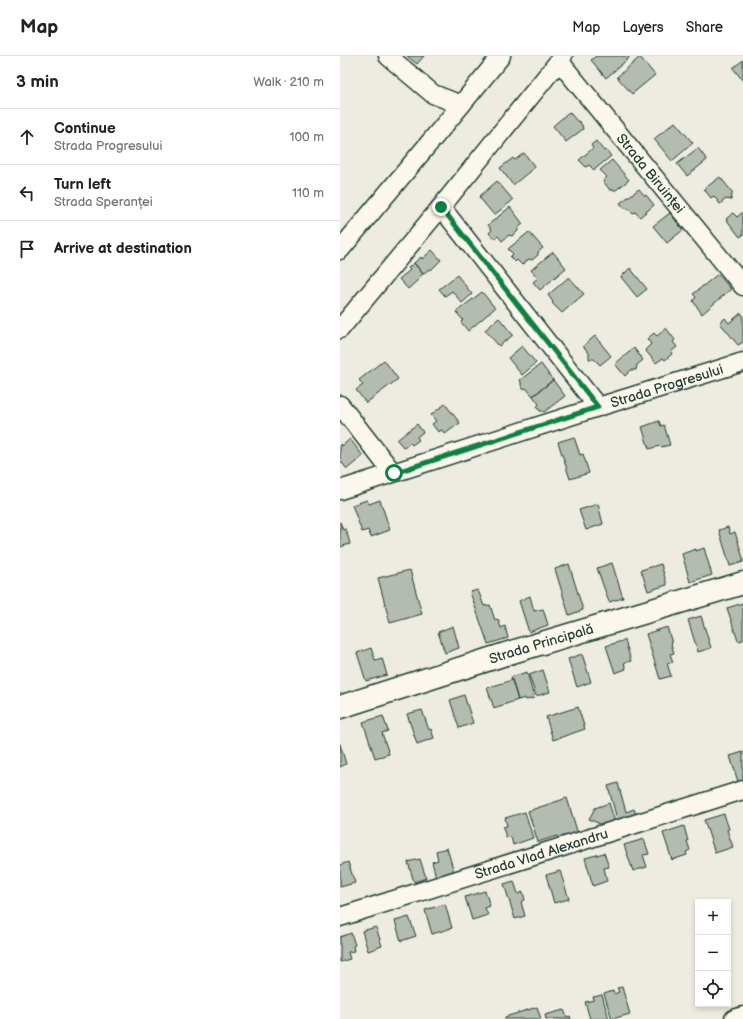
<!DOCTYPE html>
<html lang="en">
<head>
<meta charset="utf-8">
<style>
  body { margin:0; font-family:"Balsamiq Sans",sans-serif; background:#f6f6f6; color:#222 }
  .controls { position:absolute; right:12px; bottom:12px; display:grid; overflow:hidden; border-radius:0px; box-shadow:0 2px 6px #0003 }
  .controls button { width:36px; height:36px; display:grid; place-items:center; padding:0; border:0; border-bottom:1px solid #e0e0e0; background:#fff; color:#222; font:20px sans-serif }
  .stop { position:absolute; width:12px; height:12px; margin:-9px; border:3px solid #0b8043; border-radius:50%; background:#fff }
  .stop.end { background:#0b8043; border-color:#fff; box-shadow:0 1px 4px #0008 }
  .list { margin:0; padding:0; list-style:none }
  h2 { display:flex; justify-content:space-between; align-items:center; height:52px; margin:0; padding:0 16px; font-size:17px }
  h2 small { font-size:13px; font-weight:400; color:#767676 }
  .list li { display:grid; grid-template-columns:26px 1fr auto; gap:12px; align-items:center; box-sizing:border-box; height:56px; padding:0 16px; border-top:1px solid #e0e0e0 }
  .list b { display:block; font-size:15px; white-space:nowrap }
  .list p { margin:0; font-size:13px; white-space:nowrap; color:#767676 }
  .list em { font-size:13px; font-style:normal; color:#767676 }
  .icon { flex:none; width:22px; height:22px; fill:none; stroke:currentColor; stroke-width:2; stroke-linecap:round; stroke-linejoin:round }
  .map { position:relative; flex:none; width:403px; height:963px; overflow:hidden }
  header { display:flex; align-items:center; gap:24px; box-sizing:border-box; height:56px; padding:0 20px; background:#fff; border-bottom:1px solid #e0e0e0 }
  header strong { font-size:19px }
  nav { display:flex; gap:22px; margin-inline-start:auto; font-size:14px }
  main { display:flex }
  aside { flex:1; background:#fff }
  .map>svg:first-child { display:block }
</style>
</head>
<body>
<header>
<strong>Map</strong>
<nav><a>Map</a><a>Layers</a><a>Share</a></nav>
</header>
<main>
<aside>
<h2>3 min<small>Walk · 210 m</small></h2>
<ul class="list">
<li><svg class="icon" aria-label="ahead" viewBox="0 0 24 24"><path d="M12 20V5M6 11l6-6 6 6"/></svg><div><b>Continue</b><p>Strada Progresului</p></div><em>100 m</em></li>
<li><svg class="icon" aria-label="left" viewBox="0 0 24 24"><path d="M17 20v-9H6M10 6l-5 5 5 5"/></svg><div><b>Turn left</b><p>Strada Speranței</p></div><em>110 m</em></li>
<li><svg class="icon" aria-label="arrive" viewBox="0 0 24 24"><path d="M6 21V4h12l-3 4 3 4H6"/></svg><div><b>Arrive at destination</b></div></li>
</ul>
</aside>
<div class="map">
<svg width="403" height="963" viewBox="0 0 403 963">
  <rect width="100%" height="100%" fill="#eeece1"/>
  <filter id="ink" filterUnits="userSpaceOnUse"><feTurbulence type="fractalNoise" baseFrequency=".025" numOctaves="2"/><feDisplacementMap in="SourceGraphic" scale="8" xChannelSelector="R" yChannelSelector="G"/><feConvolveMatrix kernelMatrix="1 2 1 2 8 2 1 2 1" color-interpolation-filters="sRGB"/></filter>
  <g filter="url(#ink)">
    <!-- building -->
    <path fill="#b4bbb0" stroke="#1f3d34" d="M67 0H84L77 8Z
      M256 0H288L289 2 266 22 251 4Z
      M300 1 315 19 292 38 277 21Z
      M403 4V25L393 12Z
      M229 56 237 65 240 66 242 69 243 73 226 86 213 70Z
      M335 66 353 87 332 105 314 83Z
      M256 85 264 95 266 94 271 100 254 114 249 109 246 111 239 104 253 92 251 89Z
      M358 92 367 104 347 120 337 108Z
      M184 97 195 111 173 129 160 112 173 102 175 104Z
      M272 104 289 124 276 134H270L263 125 267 121 260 114Z
      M380 121 393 137 392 138 391 144 386 143 380 148 374 140 371 142 364 133Z
      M157 125 173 144 154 159 139 141Z
      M299 133 305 140 306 139 314 149 300 161 295 156 293 157 289 153 284 152 280 147Z
      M170 151 183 168 178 172V175L172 180 169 179 162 185 158 180 154 183 149 177 152 174 148 169Z
      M403 156V179L400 181 386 163 393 157 397 161Z
      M330 157 343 174 327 187 313 170Z
      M189 176 203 192 198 196V199L192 204 189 203 182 209 177 204 175 206 170 201 173 198 168 193Z
      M92 194 101 204 91 214 89 213 83 218 74 207 81 201 82 203Z
      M213 196 226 212 200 234 193 226 198 222 191 214Z
      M74 207 83 218 78 222 79 223 68 233 59 223 70 214 68 212Z
      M290 212 307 233 297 241 281 221Z
      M378 218 391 233 362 258 353 245 356 241 353 238Z
      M117 219 132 238 122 247 112 235 105 240 99 233Z
      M229 221 244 238 222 257 212 247 213 246 208 239Z
      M142 236 155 252 128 275 121 266 123 264 116 256Z
      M401 257 403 259V286L398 289 380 267 385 262 389 267Z
      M159 262 173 279 159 290 145 274Z
      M326 272 335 284 333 286 337 291 331 296 332 298 325 304 323 302 316 307 305 294 311 288 307 283 314 277 317 280Z
      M255 280 271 300 260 309 254 303H249V297L243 290Z
      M182 290 196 307 182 319 168 302Z
      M294 292 303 304 297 309 296 314H291L285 320 275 308Z
      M44 304 58 323 26 347 16 334 23 329 19 324Z
      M201 308 213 324 193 340 186 332 183 333 181 329V326L180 324Z
      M213 324 225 340 204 356 203 355H200L197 351 199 348 193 340Z
      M105 348 120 367 105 378 102 374 98 376 92 368 96 365 91 359Z
      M319 365 321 370 324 369 330 389 321 391 320 390 309 393 302 371Z
      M77 368 83 376 77 381 79 384 72 389 70 387 64 392 57 384Z
      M234 381 240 399 243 398 249 417 230 423 218 386Z
      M10 383 23 400 7 413 0 404V388L2 390Z
      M27 444 29 448 40 444 50 474 31 481 28 474 22 476 12 449Z
      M258 448 263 468 246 474 239 454Z
      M0 466 3 474 6 473 10 488 0 491Z
      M388 471 390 478 395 476 403 502V506L390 510 379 474Z
      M364 492 372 519 350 526 342 498 356 493V495Z
      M272 507 283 542 269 546 257 512Z
      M229 508 243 554 229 559 215 513Z
      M321 508 327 529 308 535 301 514Z
      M70 514 82 558 50 567 38 522Z
      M138 534 144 550 150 549 155 564 158 563 161 572 165 570 168 582 148 588 130 536Z
      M190 540 194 555 203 553 208 569 189 576 179 545Z
      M403 547V584L398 585 387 552Z
      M361 560 371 592 358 596 348 564Z
      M113 570 119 592 105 597 98 576Z
      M327 571 332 587 331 588 334 597 330 598 333 606 327 607 331 620 320 623 306 578Z
      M285 584 291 605 284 607 286 613 275 617 266 590Z
      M31 592 35 604 42 602 47 619 26 625 17 597Z
      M242 598 251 626 237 631 228 603Z
      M203 614 210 636 196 640 189 619Z
      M187 616 194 642 186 644 185 642 178 644 171 621Z
      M172 624 178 644 154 652 147 632Z
      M124 639 133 667 119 672 110 644Z
      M238 651 245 673 213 684 206 661Z
      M82 654 89 674 91 673 94 682 77 688 67 658Z
      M43 660 48 675 42 677 49 698 35 702 23 666Z
      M0 688 6 708 0 711Z
      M403 696V728L399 729 390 700Z
      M278 727 286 756 294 753 297 761 278 767 268 730Z
      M227 742 238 778 219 783 217 780 198 786 188 755Z
      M269 747 275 766 267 769 266 767 260 768 249 763 255 752Z
      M185 756 193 782 173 789 171 781 166 782 163 771 167 770 165 762Z
      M384 758 389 773 387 774 393 791 375 797 364 764Z
      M344 770 348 785H347L350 794 346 796 347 799 332 804 323 777Z
      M304 783 309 798 303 799 307 811 293 815 284 789Z
      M107 792 114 816 96 821 92 806 98 804 96 795Z
      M264 797 269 811 264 812 267 825 253 830 245 802Z
      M80 803 86 822 74 826 68 806Z
      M8 806 15 827 0 831V809Z
      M220 815 229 843 214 847 206 819Z
      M174 825 178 838 183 836 185 844 181 846 185 860 175 863 164 828Z
      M145 835 150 850 145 852 148 859 132 864 125 841Z
      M105 848 112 872 92 878 85 854Z
      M69 861 76 880 61 885 55 865Z
      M36 871 42 890 28 895 22 875Z
      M11 877 15 889 13 890 14 895 8 896 10 903 0 906V881Z
      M282 931 290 958 272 963 264 938 273 935 274 938 279 936 277 932Z
      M262 939 269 963H250L245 946 254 944 253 941Z
      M197 951 201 963H165V961Z
      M224 954 227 961 230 960 231 963H206L205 959Z"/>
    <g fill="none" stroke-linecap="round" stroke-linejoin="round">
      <defs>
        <g id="minor">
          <path d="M48 0 93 38 121 49"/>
          <path id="s1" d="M219 5 403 230"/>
          <path d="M101 151 258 351"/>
          <path d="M0 194 121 49 161 0"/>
          <path d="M0 273 101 151 223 0"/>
          <path d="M0 349 53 417"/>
          <path id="s2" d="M0 434 258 351 403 306"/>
          <path id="s3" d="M0 861 403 734"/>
          <path d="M394 963 403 960"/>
        </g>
        <g id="major">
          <path id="s4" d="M0 651 172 596 403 527"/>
        </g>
      </defs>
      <!-- minor casing -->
      <use href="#minor" stroke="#1f3d34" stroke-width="21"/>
      <!-- major casing -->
      <use href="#major" stroke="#1f3d34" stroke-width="25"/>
      <!-- minor -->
      <use href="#minor" stroke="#fbf7ec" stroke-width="18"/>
      <!-- major -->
      <use href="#major" stroke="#fbf7ec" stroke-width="22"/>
    </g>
  </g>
  <g fill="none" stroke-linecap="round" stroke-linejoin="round" filter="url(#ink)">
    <!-- route -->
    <path stroke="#0b8043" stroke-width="5" d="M54 417 258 351 101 151"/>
  </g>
  <g text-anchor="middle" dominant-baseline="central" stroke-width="3" stroke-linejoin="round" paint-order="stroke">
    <!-- street labels -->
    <g font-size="14" fill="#1f3d34" stroke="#fbf7ec">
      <text stroke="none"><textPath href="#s1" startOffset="145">Strada Biruinței</textPath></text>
      <text stroke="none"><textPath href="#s2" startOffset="343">Strada Progresului</textPath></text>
      <text stroke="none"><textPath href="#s4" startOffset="211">Strada Principală</textPath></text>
      <text stroke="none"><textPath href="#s3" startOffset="211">Strada Vlad Alexandru</textPath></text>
    </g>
  </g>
</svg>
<div class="controls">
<button>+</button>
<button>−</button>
<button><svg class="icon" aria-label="locate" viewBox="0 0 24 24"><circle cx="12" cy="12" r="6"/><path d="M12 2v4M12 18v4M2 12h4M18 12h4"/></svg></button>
</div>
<div class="stop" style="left:54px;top:417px"></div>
<div class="stop end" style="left:101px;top:151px"></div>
</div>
</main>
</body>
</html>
